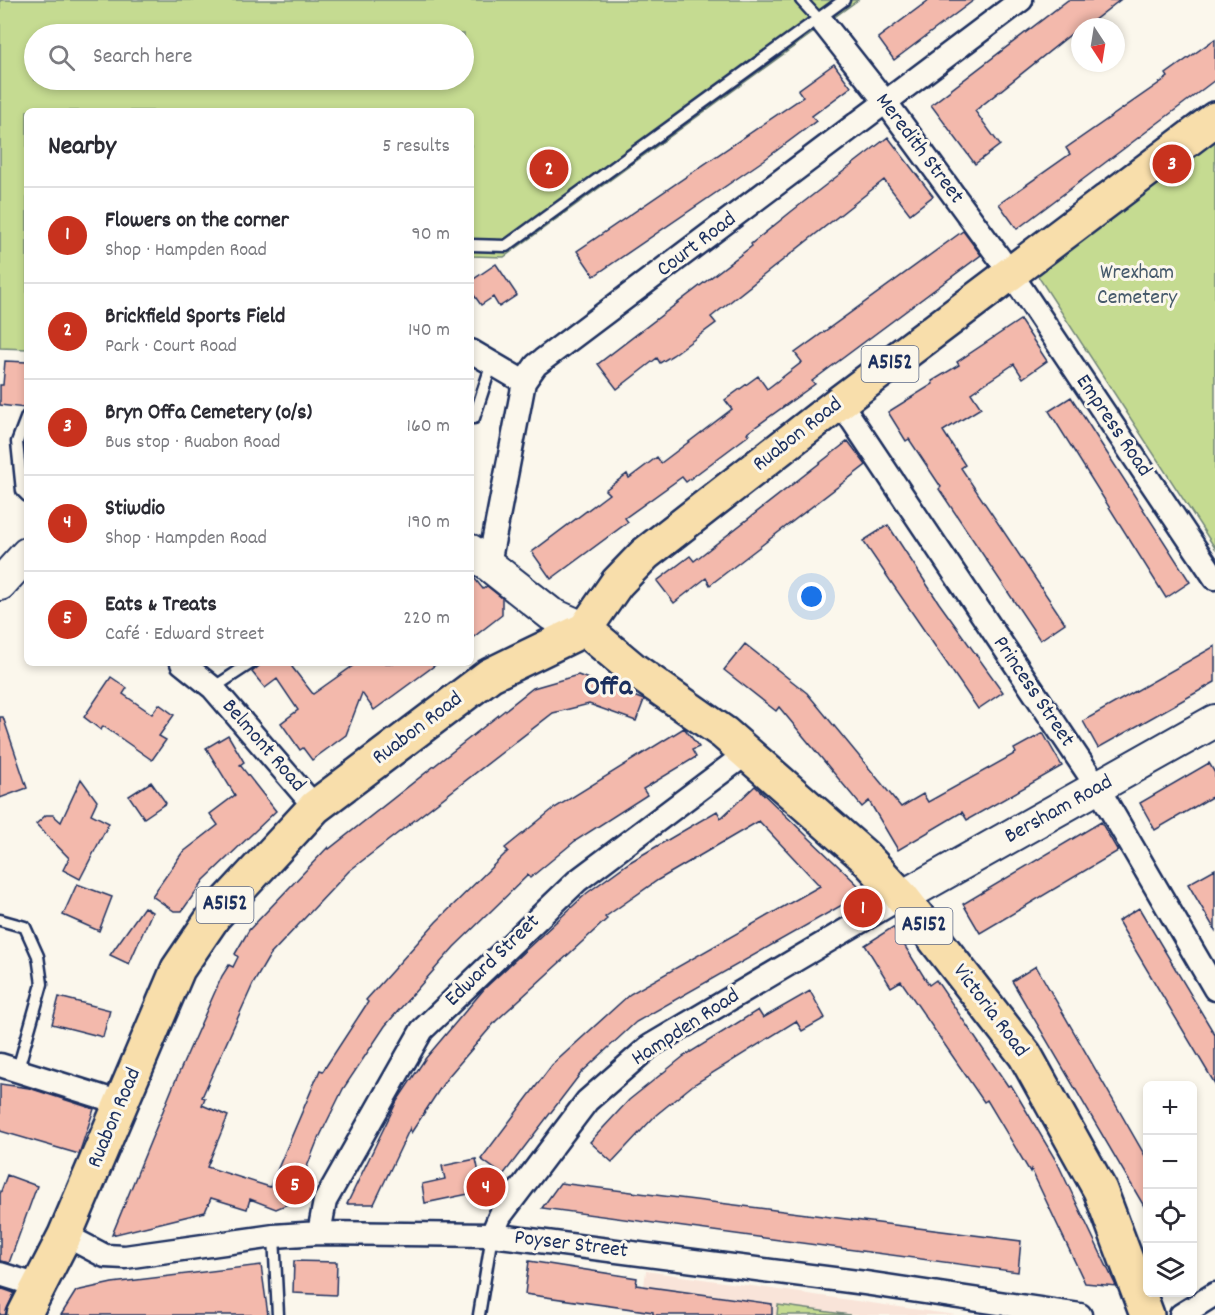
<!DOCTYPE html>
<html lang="en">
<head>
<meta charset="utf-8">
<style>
  body { margin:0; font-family:Dekko,sans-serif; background:#f2f2f3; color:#2b2b33 }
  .controls { position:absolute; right:18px; bottom:18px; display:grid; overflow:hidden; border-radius:9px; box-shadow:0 3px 9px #0003 }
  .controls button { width:54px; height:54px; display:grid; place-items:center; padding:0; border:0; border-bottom:2px solid #e1e1e2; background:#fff; color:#2b2b33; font:30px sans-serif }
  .compass { position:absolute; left:1071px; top:18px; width:54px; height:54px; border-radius:50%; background:#fff; box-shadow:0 3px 9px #0003; rotate:168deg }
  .you { position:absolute; left:812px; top:597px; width:21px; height:21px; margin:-15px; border:4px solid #fff; border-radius:50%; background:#1a73e8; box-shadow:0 0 0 9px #1a73e833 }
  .badge { display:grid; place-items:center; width:39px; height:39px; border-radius:50%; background:#c8321e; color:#fff; font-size:20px; font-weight:700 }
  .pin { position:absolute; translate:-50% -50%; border:3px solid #fff; box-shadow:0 2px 6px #0006 }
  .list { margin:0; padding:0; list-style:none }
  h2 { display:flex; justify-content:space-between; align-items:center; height:78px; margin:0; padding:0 24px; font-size:26px }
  h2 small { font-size:20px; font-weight:400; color:#7c7c81 }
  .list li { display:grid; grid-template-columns:39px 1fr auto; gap:18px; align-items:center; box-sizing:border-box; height:96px; padding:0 24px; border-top:2px solid #e1e1e2 }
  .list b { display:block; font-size:22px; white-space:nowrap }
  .list p { margin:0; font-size:20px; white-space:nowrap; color:#7c7c81 }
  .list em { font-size:20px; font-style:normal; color:#7c7c81 }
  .icon { flex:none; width:33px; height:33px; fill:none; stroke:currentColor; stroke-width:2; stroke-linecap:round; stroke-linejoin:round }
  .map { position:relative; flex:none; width:1215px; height:1315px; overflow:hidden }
  .search { position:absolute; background:#fff; box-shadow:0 3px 9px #0003; left:24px; top:24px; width:450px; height:66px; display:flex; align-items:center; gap:15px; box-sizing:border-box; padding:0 21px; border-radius:33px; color:#7c7c81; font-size:22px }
  .panel { position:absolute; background:#fff; box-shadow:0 3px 9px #0003; left:24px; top:108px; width:450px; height:558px; border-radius:9px }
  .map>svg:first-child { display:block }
</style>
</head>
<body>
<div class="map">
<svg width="1215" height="1315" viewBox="0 0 1215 1315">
  <rect width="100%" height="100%" fill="#fbf7ec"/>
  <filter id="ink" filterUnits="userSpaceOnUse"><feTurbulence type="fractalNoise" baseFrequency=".0167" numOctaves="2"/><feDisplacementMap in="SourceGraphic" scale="12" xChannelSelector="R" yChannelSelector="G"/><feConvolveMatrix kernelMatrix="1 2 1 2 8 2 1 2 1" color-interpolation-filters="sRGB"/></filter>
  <g filter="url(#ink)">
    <!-- built -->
    <path fill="#f9e4d9" d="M646 1271 955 1315H640Z"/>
    <!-- green -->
    <path fill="#c5db91" stroke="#708578" stroke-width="1.5" fill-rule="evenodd" d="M0 0H858L504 257 471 256V111H27V349L0 348ZM34 34H464V80H34Z
      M1215 133V548L1032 267Z
      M778 1305 850 1315H777Z"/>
    <!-- building -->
    <path fill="#f3b9ac" stroke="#1b2f5e" stroke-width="1.5" d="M929 0H974L894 60 878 38Z
      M1068 0H1120L1089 24 1080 27 975 111 1000 145 975 164 931 105Z
      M1215 39V80L1017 229 999 204 1070 154 1066 148 1168 77 1166 74Z
      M834 64 851 87 812 116 816 121 764 160 594 276 577 251 803 97 798 90Z
      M888 137 933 196 910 214 884 180 711 317 716 323 673 355 660 363 657 358 617 389 598 364 752 246 751 244 792 211Z
      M963 231 981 255 812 381 815 384 747 433 749 435 686 482 682 477 625 518 628 522 551 579 532 552 609 494 605 490 627 474 629 478 657 457 661 463 732 409 725 400 758 376 767 389 802 362 795 353Z
      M496 264 517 295 499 307 493 297 481 305 471 291V281Z
      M1020 320 1047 361 1023 378 1014 364 971 393 981 408 943 431 965 465 961 468 1065 623 1040 640 939 489 941 487 909 439 906 441 888 412 933 384 932 381 959 365 957 362Z
      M5 361 27 362 25 408 0 405V385H3Z
      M1071 397 1190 582 1166 598 1049 411Z
      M848 441 866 465 710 585 706 578 674 603 657 581 690 556 694 561Z
      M888 525 939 603 1003 692 978 709 863 541Z
      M471 574 483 589 487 586 502 598V615L471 639Z
      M745 644 807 693 901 807 923 794 928 802 1016 753 1014 749 1043 733 1062 766 967 820 962 812 898 850 869 801 862 807 779 707 776 711 724 670Z
      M1215 646V682L1098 748 1083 721Z
      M263 663H297L292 667 313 694 357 663H438L374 710 362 693 346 735 312 760 303 748 300 750 281 723 298 710 277 679 265 688 252 672Z
      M578 675 644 700 636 721 589 704 553 713 349 871 270 955 253 984 202 1097 205 1098 202 1105 228 1116 207 1167 270 1187 320 1070 323 1071 368 1002 366 1000 436 922 508 851 505 848 553 809 684 728 699 747 692 750 696 757 643 789 647 795 575 841 530 878 528 875 454 947 385 1026 343 1089 316 1144 293 1202 276 1209 250 1199 247 1209 211 1198 205 1212 112 1235 174 1084 222 976 229 965 233 967 238 957 235 954 249 930 328 847 329 849 533 688Z
      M111 677 127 688 123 694 152 714 159 704 174 715 159 736 166 740 152 760 103 726 101 730 84 717Z
      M0 717H3L27 788 0 798Z
      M228 735 244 762 240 765 276 811 204 880 182 911H174L152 896 182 853 218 825 210 814 235 795 206 748Z
      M1209 763 1215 773V795L1155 830 1140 803Z
      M81 779 97 801 91 814 109 823 80 879 63 870 69 858 36 824 46 815H53L61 822Z
      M151 782 166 803 144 818 129 796Z
      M755 786 860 887 858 896 636 1022 581 1073 503 1175 481 1159 552 1065 630 994 820 886 759 821 658 880 605 917 607 919 496 1021 447 1078 411 1133 410 1128 374 1204H347L397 1101 425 1059 485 988 587 893 630 862 717 811 721 818Z
      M1101 822 1118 851 980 933 963 904Z
      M1215 869V930L1188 884Z
      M77 884 112 897 99 931 63 915Z
      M144 907 152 912 129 964 110 955Z
      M1139 908 1215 1035V1084L1118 921Z
      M893 927 929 985 936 980 1008 1086 1011 1085 1058 1164 1116 1286 1085 1283 1031 1169 1030 1172 987 1100 984 1102 901 981 891 987 865 945Z
      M1036 966 1148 1161V1213L1012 981Z
      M810 991 825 1018 802 1031 796 1021 693 1085 656 1115 612 1162 590 1142 629 1100 684 1056 758 1010 763 1018Z
      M59 997 110 1010 103 1037 52 1024Z
      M0 1084 29 1088 94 1109 79 1154 0 1131Z
      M476 1159 483 1191 425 1203 422 1184 445 1179 442 1166Z
      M7 1175 37 1186 9 1263 0 1261V1194Z
      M560 1183 1021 1241 1018 1272 542 1208Z
      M294 1261 337 1262 336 1295 293 1293Z
      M529 1261 637 1278 636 1285 772 1304V1315H653V1312L525 1294Z
      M261 1265 268 1315H61L76 1291 112 1283Z
      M0 1288 14 1293 5 1315H0Z"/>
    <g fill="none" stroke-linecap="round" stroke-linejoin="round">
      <defs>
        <path id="lane" d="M801 0 823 24
          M471 245 506 246 844 0
          M27 416 17 442 22 491 27 496
          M474 418 492 363
          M213 688 251 663
          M0 920 25 927 38 956 42 984 18 1069
          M274 1236 278 1315
          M479 1315 492 1235"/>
        <path id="street" d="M824 24 887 104 1012 275 1215 578
          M471 351 524 382
          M840 402 1098 788 1215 989
          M489 564 524 382 536 365 1021 0
          M182 663 213 688 315 807
          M0 1065 121 1103
          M319 1233 325 1201 422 1030 577 881 747 753
          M65 1235 105 1256 125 1257 274 1236 319 1233 492 1235 865 1283 1080 1315
          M492 1235 500 1216 587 1101 650 1046 902 897
          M0 1274 39 1286
          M1181 1315 1215 1294"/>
        <path id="secondary" d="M471 551 551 614 585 629
          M0 584 27 554
          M902 897 1215 721"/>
        <path id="primary" d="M585 629 634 670 724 733 864 856 902 897 1025 1055 1100 1190 1147 1315
          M24 1315 65 1235 178 969 214 916 315 807 490 675 585 629 617 583 645 554 840 402 1215 119"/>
      </defs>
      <!-- lane casing -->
      <use href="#lane" stroke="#1b2f5e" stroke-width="15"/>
      <!-- street casing -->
      <use href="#street" stroke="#1b2f5e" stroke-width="27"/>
      <!-- secondary casing -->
      <use href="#secondary" stroke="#1b2f5e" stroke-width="36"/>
      <!-- primary casing -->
      <use href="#primary" stroke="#1b2f5e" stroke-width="38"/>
      <!-- lane -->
      <use href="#lane" stroke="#fbf7ec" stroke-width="10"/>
      <!-- street -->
      <use href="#street" stroke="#fbf7ec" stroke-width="22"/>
      <!-- secondary -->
      <use href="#secondary" stroke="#fbf7ec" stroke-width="32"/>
      <!-- primary -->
      <use href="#primary" stroke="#f8deab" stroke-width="33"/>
    </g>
  </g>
  <g text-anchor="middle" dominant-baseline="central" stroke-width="6" stroke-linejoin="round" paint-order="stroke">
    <!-- shield labels -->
    <g fill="#fbf7ec" stroke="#5e6b89" stroke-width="1.5">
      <rect x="861.5" y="346" width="57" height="36" rx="4.5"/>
      <rect x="196.5" y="887" width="57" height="36" rx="4.5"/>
      <rect x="895.5" y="908" width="57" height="36" rx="4.5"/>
    </g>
    <g font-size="21" font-weight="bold" fill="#1b2f5e">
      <text x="890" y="364">A5152</text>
      <text x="225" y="905">A5152</text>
      <text x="924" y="926">A5152</text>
    </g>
    <!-- street labels -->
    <g font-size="22" fill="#1b2f5e" stroke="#fbf7ec">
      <text transform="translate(919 149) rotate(53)">Meredith Street</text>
      <text transform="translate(697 245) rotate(-37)">Court Road</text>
      <text transform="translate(1113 426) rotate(56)">Empress Road</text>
      <text transform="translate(798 435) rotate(-38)">Ruabon Road</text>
      <text transform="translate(1033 692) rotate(56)">Princess Street</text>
      <text transform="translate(418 729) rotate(-37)">Ruabon Road</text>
      <text transform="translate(263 746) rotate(49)">Belmont Road</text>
      <text transform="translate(1059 810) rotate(-29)">Bersham Road</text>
      <text transform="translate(493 961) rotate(-44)">Edward Street</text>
      <text transform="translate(990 1011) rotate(53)">Victoria Road</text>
      <text transform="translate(686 1028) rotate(-33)">Hampden Road</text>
      <text transform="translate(115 1118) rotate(-67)">Ruabon Road</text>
      <text transform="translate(571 1245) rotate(7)">Poyser Street</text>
    </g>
    <!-- park labels -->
    <g font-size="22" fill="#465a6b" stroke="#fbf7ec">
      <text x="1137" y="273">Wrexham<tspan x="1137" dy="25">Cemetery</tspan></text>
    </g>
    <!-- district labels -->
    <g font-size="28" font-weight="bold" fill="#1b2f5e" stroke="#fbf7ec">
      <text x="608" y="689">Offa</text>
    </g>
  </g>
</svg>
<div class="controls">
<button>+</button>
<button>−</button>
<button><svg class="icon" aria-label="locate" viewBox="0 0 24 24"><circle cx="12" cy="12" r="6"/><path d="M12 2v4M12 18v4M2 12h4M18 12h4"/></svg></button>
<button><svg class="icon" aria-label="layers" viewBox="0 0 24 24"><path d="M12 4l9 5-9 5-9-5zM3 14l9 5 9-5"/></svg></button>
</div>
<svg class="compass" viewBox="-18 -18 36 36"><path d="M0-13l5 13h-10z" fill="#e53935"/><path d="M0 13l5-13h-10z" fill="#7c7c81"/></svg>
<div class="you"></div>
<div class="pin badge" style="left:863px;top:908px">1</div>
<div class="pin badge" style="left:549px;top:169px">2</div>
<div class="pin badge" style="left:1172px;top:164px">3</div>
<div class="pin badge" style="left:486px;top:1187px">4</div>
<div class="pin badge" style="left:295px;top:1185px">5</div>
<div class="search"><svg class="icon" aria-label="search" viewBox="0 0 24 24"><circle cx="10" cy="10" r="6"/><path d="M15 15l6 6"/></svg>Search here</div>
<section class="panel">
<h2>Nearby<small>5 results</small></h2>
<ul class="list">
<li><span class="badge">1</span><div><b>Flowers on the corner</b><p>Shop · Hampden Road</p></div><em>90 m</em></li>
<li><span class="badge">2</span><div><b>Brickfield Sports Field</b><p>Park · Court Road</p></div><em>140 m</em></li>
<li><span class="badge">3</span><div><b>Bryn Offa Cemetery (o/s)</b><p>Bus stop · Ruabon Road</p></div><em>160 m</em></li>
<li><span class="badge">4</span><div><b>Stiwdio</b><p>Shop · Hampden Road</p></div><em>190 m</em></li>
<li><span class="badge">5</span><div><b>Eats &amp; Treats</b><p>Café · Edward Street</p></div><em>220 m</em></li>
</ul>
</section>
</div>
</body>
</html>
